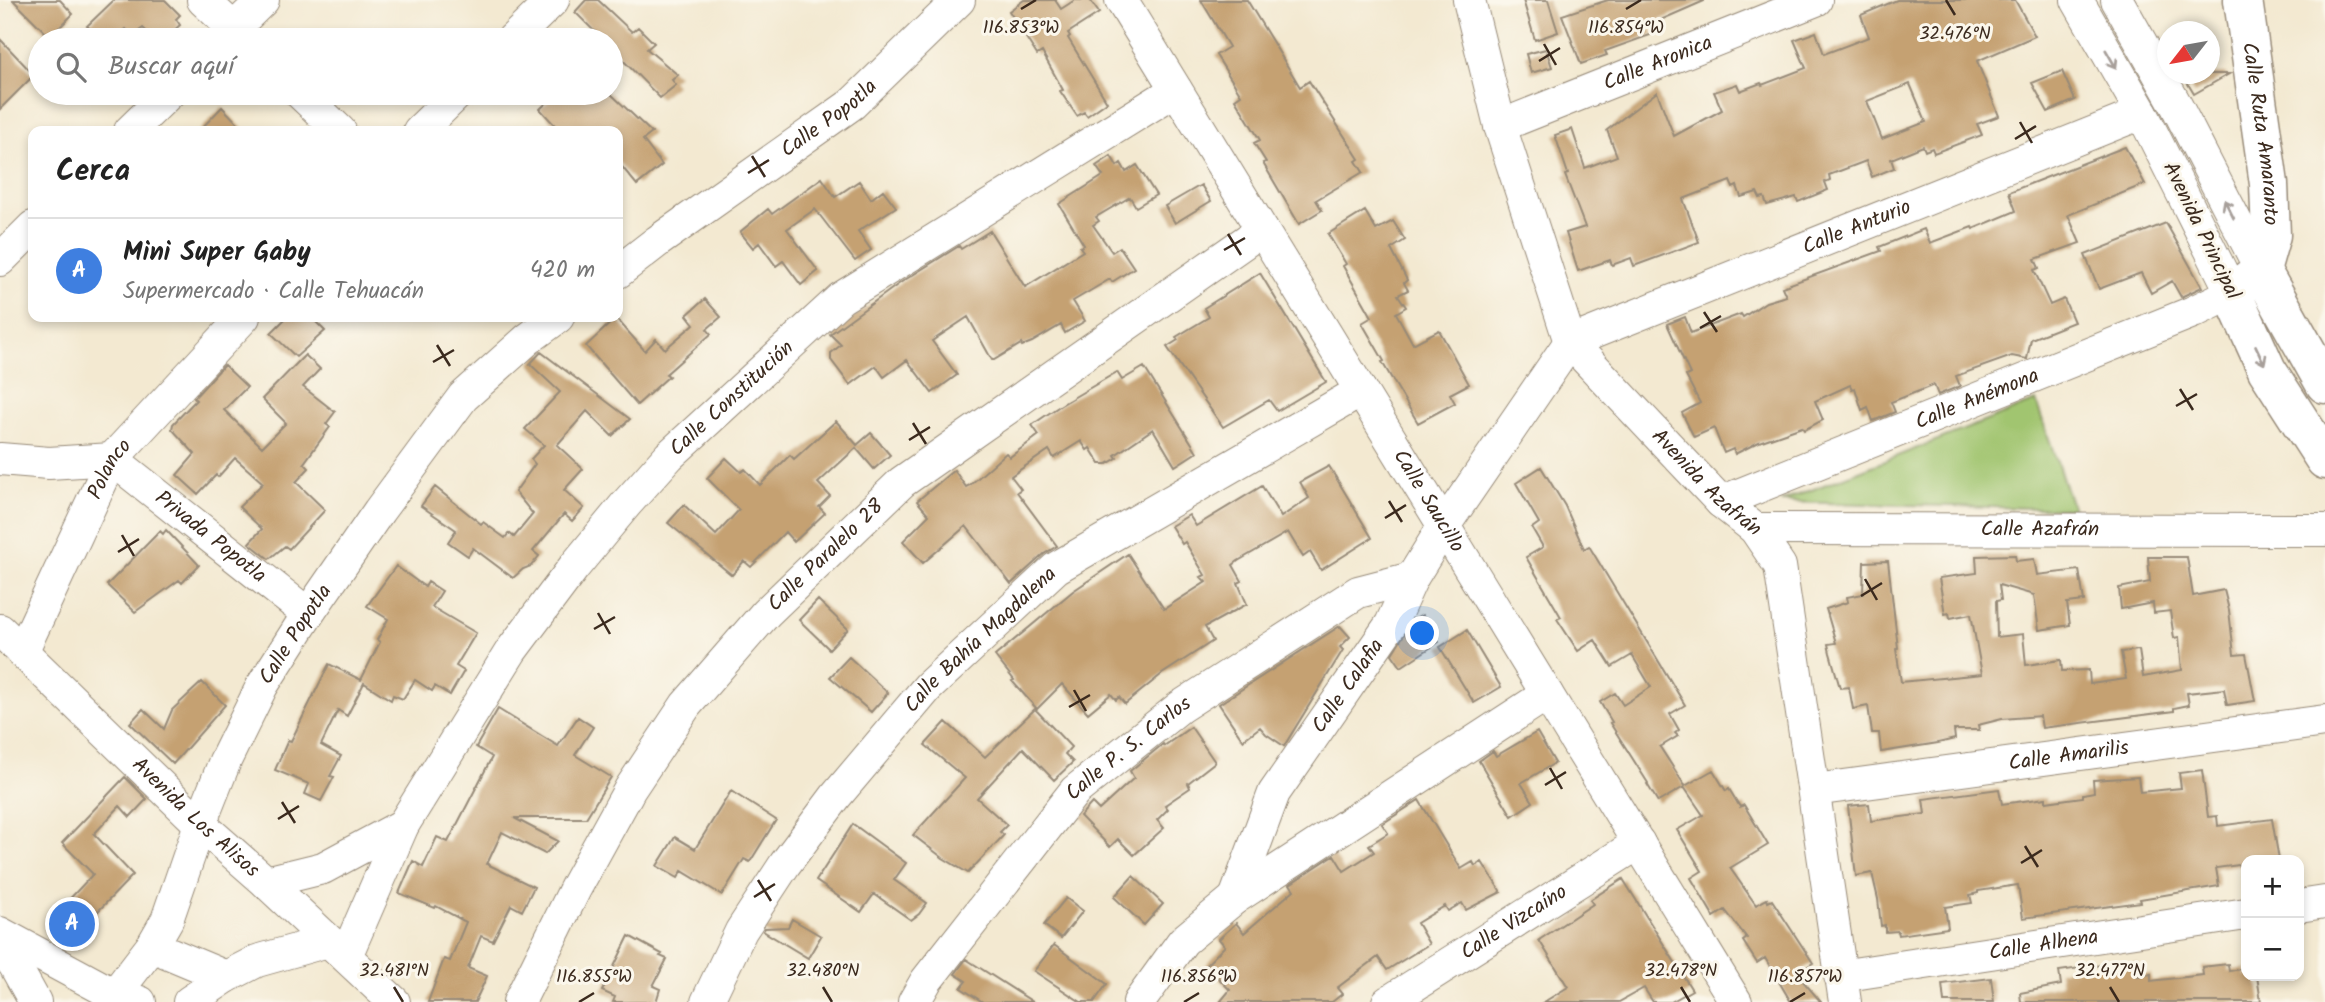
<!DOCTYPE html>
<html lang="es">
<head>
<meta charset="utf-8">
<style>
  body { margin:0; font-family:Kalam,sans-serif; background:#f2f2f2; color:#222 }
  .controls { position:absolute; right:21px; bottom:21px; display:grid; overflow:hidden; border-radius:14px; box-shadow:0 4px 10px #0003 }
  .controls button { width:63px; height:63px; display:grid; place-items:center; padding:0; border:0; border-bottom:2px solid #e0e0e0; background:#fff; color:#222; font:35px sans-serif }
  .compass { position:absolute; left:2157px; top:21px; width:63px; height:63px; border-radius:50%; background:#fff; box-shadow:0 4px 10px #0003; rotate:239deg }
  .you { position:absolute; left:1423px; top:634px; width:24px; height:24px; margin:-18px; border:5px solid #fff; border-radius:50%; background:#1a73e8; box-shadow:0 0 0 10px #1a73e833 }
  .badge { display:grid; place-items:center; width:46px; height:46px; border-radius:50%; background:#b5179e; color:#fff; font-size:23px; font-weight:700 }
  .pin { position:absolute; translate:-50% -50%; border:4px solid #fff; box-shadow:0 2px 7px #0006 }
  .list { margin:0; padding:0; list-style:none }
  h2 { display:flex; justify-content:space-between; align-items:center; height:91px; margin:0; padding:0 28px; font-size:30px }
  h2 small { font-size:23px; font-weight:400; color:#767676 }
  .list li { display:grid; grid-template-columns:46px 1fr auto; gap:21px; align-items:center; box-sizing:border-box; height:105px; padding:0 28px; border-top:2px solid #e0e0e0 }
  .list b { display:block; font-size:26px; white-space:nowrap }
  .list p { margin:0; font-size:23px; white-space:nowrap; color:#767676 }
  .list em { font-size:23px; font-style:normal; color:#767676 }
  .icon { flex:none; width:38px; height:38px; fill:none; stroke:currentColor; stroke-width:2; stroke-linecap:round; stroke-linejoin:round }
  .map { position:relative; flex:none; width:2325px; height:1002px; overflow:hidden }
  .search { position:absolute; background:#fff; box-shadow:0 4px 10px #0003; left:28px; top:28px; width:595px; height:77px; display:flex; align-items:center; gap:18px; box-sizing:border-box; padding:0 24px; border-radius:38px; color:#767676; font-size:26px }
  .panel { position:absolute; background:#fff; box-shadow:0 4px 10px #0003; left:28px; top:126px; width:595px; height:196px; border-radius:14px }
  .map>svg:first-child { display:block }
</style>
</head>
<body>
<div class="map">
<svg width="2325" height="1002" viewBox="0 0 2325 1002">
  <rect width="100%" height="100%" fill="#fbf7ec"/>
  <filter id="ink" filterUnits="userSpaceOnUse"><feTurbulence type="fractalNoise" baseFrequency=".0143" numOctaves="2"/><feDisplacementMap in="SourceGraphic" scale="14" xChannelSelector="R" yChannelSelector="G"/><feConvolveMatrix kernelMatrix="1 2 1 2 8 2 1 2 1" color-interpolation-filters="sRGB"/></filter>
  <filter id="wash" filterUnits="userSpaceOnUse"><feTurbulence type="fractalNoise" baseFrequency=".00686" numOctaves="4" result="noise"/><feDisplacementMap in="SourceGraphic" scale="28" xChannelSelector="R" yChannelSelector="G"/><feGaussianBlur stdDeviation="1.57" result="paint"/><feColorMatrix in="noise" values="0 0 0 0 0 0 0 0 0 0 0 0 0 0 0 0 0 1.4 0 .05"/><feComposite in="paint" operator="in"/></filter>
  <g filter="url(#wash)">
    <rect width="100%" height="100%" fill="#f3e9d1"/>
    <!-- green -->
    <path fill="#a1c56f" stroke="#6e7846" stroke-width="2" d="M2036 401 2073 509 1781 502Z"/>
    <g id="blocks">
      <!-- building -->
      <path fill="#c5a172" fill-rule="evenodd" d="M13 0H60L73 14 50 37Z
        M114 0H165L180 15 176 19 180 25 163 40H156L143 28 132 36 126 29 115 40H105L87 26Z
        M586 0H598L632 32 638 27 654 43 647 49 678 75 672 80 676 85 660 98 611 48V40H603L575 12Z
        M1024 0H1055L1061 9 1075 0H1090L1099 13 1068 33 1070 36 1068 38 1107 102 1087 116 1084 112 1077 116 1060 91 1063 90 1042 52 1037 55 1009 11Z
        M1201 0H1247L1300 87 1309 81 1359 159 1356 161 1363 172 1316 200 1322 210 1299 224 1263 163 1266 162 1254 143 1260 140 1235 99 1241 95 1216 55 1229 47Z
        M1523 0H1548L1558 32 1535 40Z
        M1608 0H1704V1L1649 25 1653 34 1605 51 1607 55 1581 64 1562 15Z
        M1897 0H2015L2035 36 1977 61 1999 116 1977 124 1982 135 1934 153 1932 148 1925 151 1923 146 1891 159 1894 168 1872 177 1866 161 1829 175 1830 180 1825 182 1828 190 1798 202 1796 197 1767 205 1764 197 1760 198 1757 192 1741 197 1737 186 1733 188 1730 181 1683 199 1699 242 1634 266 1631 258 1612 265 1610 260 1578 271 1566 233 1585 227 1565 175 1568 174 1555 135 1572 129 1585 168 1617 156 1607 130 1657 92 1674 136 1722 110 1714 92 1737 84 1740 91 1761 83 1762 85 1806 68 1794 40 1816 32 1824 54 1869 37 1861 15ZM1910 84 1926 122 1882 139 1867 101Z
        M0 39 34 75 0 109Z
        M1546 49 1552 67 1531 73 1526 54Z
        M2062 71 2075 100 2048 112 2032 83Z
        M2182 74H2229L2194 94Z
        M557 93H610L652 133 643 140 662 165 637 185 618 162V131H560L540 109Z
        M222 107 245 131H199Z
        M2125 147 2145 184 2068 215 2080 243 2035 259 2039 268 2034 270 2050 305 2064 299 2074 322 2031 339 2027 359 2012 356 1956 376 1960 386 1938 395 1934 385 1891 402 1895 412 1873 421 1868 407 1862 410 1855 388 1852 389 1850 385 1815 401 1823 420 1804 430 1802 427 1759 442 1735 454 1733 449 1724 453 1714 428 1694 437 1682 413 1700 403 1686 376 1690 374 1667 324 1685 317 1691 333 1741 314 1743 317 1766 302 1786 296 1782 287 1881 251 1879 247 1924 229 1930 243 1972 227 1973 229 2016 211 2009 192Z
        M1111 156 1117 166 1121 163 1126 172 1137 165 1156 195 1136 207 1130 197 1096 217 1099 221 1093 225 1112 252 1120 247 1134 268 1112 282 1110 279 1073 301 1085 321 1065 333 1061 325 1032 342 1022 346 1021 344 994 360H992L968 317 932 341 957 375 932 393 907 360 884 377 876 366 850 385 831 360V353L841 345 830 334 900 283 959 246 961 249 990 231 1025 287 1083 251 1080 247 1084 245 1059 204 1103 176 1096 166Z
        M822 178 835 197 859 181 871 199 883 190 896 207 858 231 871 250 855 261 815 209 787 229 818 271 801 285 783 261 776 266 759 243 753 248 740 232 768 209 772 214Z
        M1201 185 1211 201 1175 223 1165 206Z
        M1365 211 1376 230 1393 221 1405 240 1391 249 1407 280 1404 283 1408 290 1398 295 1406 307 1396 313 1413 344 1439 330 1469 384 1450 394 1455 403 1418 423 1382 362 1384 361 1362 323 1372 317 1343 266 1346 264 1328 234Z
        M2166 223 2202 287 2181 297 2172 281 2151 293 2141 273 2099 289 2085 255Z
        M1260 273 1326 382 1277 411 1269 400 1223 427 1167 347 1178 340 1176 337 1209 317 1204 308Z
        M705 299 721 317 707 329 711 334 666 374 669 376 637 405 586 346 616 318 645 351 656 339 665 349 694 324 687 315Z
        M287 317H311L325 331 296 357 271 333Z
        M541 352 630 419 612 436 587 411 557 445 583 469 564 490 584 508 572 521 564 514 533 551 539 556 531 566 523 569 513 578 473 548 468 556 448 542 456 530 421 506 435 487 481 524 483 522 505 538 509 533 514 537 533 514 515 492 535 464 531 459 544 445 525 429 560 392 530 364Z
        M305 355 320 369 303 387 335 412 326 424 330 427 304 463 309 468 296 482 325 510 289 549 285 546 269 559 249 543 262 529 239 507 263 483 235 458 218 477 216 475 198 494 177 475 195 454 172 429 173 424 196 400 194 398 224 365 247 387 224 410 262 447 286 423 262 399Z
        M1144 367 1197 452 1175 466 1153 429 1115 455 1117 458 1107 464H1100L1090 448 1087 450 1081 441 1054 458 1049 450 1011 476 1021 489 1017 492 1057 546 1044 554 1011 584 966 526 923 563 903 541 929 515 917 501 954 470 966 487 970 485 1006 453 1010 457 1039 435 1032 425 1061 405 1117 372 1122 380Z
        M836 421 857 445 871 433 890 455 874 469 856 448 818 483 830 496 819 507 825 513 794 542 785 532 751 567 744 561 732 575 668 523 684 505 716 535 739 510 707 478 726 458 741 472 745 469 760 485 790 455 794 459Z
        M1329 466 1372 538 1321 570 1310 552 1303 557 1288 532 1238 561 1233 565 1242 581 1238 583 1247 604 1205 627 1213 641 1162 674 1125 704 1119 697 1116 700 1111 694 1088 713 1062 684 1037 709 1012 681 1014 680 995 656 1073 591 1128 554 1164 609 1206 582 1201 577 1205 575 1185 542 1182 544 1171 526 1189 515 1196 526 1262 486 1281 517 1309 498 1300 482Z
        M1541 467 1565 506 1584 549 1589 546 1685 705 1670 714 1679 730 1675 733 1678 736 1660 747 1685 786 1713 770 1726 791 1729 789 1740 807 1744 805 1768 845 1730 868 1756 905 1767 899 1768 902 1772 900 1813 963 1796 973 1821 1002H1791L1765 958 1757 963 1743 941 1747 938 1725 910 1714 917 1691 878 1702 871 1677 830 1703 815 1684 787 1658 802 1647 784 1648 783 1610 723 1612 722 1600 702 1615 693 1623 705 1651 687 1632 655 1612 667 1595 640 1578 651 1557 619 1561 617 1526 557 1543 547 1532 528 1539 523 1516 483Z
        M166 530 199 565 182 583 179 580 135 612 107 585 160 531 163 534Z
        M2015 555 2016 561 2034 559 2037 575 2079 570 2084 601 2067 603 2070 625 2039 630 2034 595 1999 585 2001 600 1996 601 1997 637 2023 634 2026 665 2061 660 2062 671 2089 670 2090 684 2126 679 2121 652 2139 650 2143 677 2182 670 2179 637 2174 638 2170 611 2154 613 2153 603 2121 609 2119 588 2150 582 2148 557H2187L2193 596 2224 590 2229 610 2234 655 2246 654 2255 701 2227 705 2224 689 2187 693 2189 705 2174 708V711L2042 728 2040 716 2002 719 1978 725 1979 730H1954L1955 739 1938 743 1881 752 1879 733H1872L1868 706 1853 709 1849 687 1840 688 1830 653 1828 644 1836 643 1826 609 1848 602 1847 597 1863 594 1864 562 1888 561 1898 648 1896 649 1901 682 1982 674 1971 614 1950 618 1949 613 1945 614 1939 578 1977 573 1976 556Z
        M396 566 425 587 428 582 442 591 432 607 476 633 456 666 464 671 450 695 435 686 432 691 415 680 403 699 393 695 391 700 364 683 347 716 338 710 321 745 341 756 330 776 334 777 321 801 305 794 309 784 275 770 288 740 291 741 329 664 361 680 380 642 377 640 388 619 367 606Z
        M818 600 848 629 829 649 799 620Z
        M1422 615 1439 642 1401 667 1392 654 1412 621Z
        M1340 626 1350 637 1340 647 1343 650 1284 746 1266 734 1260 727 1243 740 1219 704Z
        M1467 630 1501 687 1474 703 1440 647Z
        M849 657 888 693 871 712 830 677Z
        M202 682 225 705 173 764 130 723 143 709 164 729 172 710Z
        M498 709 558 746 578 717 593 727 575 755 611 777 586 818H514L558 841 545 854 502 832 487 864 534 887 522 911 511 905 493 941 481 936 468 968 487 976 475 1002H428L444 959 450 961 466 922 436 906 435 908 399 893 413 861 423 867 437 837 448 842 492 757 476 747Z
        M1035 709 1071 747 1065 754 1073 762 1054 780 1023 748 977 798 1007 825 1000 832 1004 835 968 873 943 858 913 835 965 778 925 745 946 722 985 757Z
        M1191 727 1215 762 1188 783 1190 788 1165 805 1168 809 1157 820 1164 828 1134 855 1118 839 1110 847 1080 816 1092 803 1099 810 1134 778 1130 771 1163 744 1164 746Z
        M1537 732 1555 763 1521 783 1533 802 1512 816 1479 761 1493 751 1496 756Z
        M2202 770 2208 817 2217 816 2218 826 2272 819 2279 860H2246V864L2216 868 2219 886 2140 899 2141 902 2023 918 2018 885 1978 891V893L1970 895 1972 903 1945 907 1948 928 1899 935 1898 931 1885 932V925L1881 926 1878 899 1872 873 1856 876 1848 806 1869 804 1871 821 1925 814 1923 799 1999 789 2002 804 2046 798V802L2083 797V794L2094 792 2093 780 2138 777 2140 792 2181 788 2179 773Z
        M125 777 147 799 130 817 120 806 94 834 133 875 71 939 50 920 93 874 62 843Z
        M731 791 776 820 750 862 744 859 722 895 682 871 678 878 657 866 675 837 695 849Z
        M1419 800 1461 869 1473 862 1475 866 1482 862 1501 892 1466 910 1462 903 1448 911 1445 906 1417 923 1429 944 1387 970 1378 957 1337 988 1342 994 1332 1002H1220L1230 990 1206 965 1225 946 1219 939 1236 923 1244 933 1294 890 1290 884 1334 855 1344 871 1374 852 1369 845 1388 833 1382 824Z
        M853 824 906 863 894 880 927 903 919 914 911 920 874 894 861 912 816 881Z
        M1133 876 1163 904 1144 925 1114 897Z
        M1623 879 1692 990 1671 1002H1653L1644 988 1619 1002H1544L1568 987 1539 940 1593 904 1590 900Z
        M1066 898 1083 911 1061 938 1044 925Z
        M792 919 821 936 808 958 763 931 765 928 788 927Z
        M629 936 662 954 660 956 667 959 653 986 660 989 656 1002H613L615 997 602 991Z
        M1054 945 1107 984 1094 1002H1081L1034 971Z
        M966 959 1033 1002H983L961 988 966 981 955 974Z
        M2122 962 2123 964 2137 962 2138 976 2151 974V981L2203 975 2202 967 2228 964 2229 971 2246 968V976H2257L2261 1002H2021L2020 993 2061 985 2059 971Z
        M1991 978 1994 1002H1944L1942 984Z"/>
    </g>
  </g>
  <g filter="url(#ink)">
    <use href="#blocks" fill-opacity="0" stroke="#978a78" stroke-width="2"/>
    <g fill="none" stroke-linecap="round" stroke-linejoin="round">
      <defs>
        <g id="minor">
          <path d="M203 0 246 40"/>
          <path id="s1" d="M1121 0 1736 1002"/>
          <path id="s2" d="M1469 0 1500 126 1570 342 1721 502 1755 529 1780 566 1845 1002"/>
          <path d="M2117 0 2175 103 2261 270"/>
          <path d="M222 40 263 0"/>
          <path d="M512 40 553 0"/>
          <path d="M300 93 340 131"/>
          <path id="s3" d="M1500 126 1816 0"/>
          <path d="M130 131 169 93"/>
          <path d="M419 131 458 93"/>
          <path d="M0 260 33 227"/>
          <path id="s4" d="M618 272 658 241 852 104 959 0"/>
          <path id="s5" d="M0 459 49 463 112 459 308 614"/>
          <path id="s6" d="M1721 502 2193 312 2232 293 2142 113 2077 0"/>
          <path id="s7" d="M1755 529 2325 530"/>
          <path id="s8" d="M0 630 200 824 266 882 394 1002"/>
          <path id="s9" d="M22 652 112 459 244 317"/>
          <path id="s10" d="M1814 790 2325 721"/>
          <path d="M266 882 323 868 403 825"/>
          <path id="s11" d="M1235 898 1274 793 1391 624 1412 578 1444 526 1570 342 2142 113"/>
          <path d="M2299 906 2325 902"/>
          <path d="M0 933 113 994 140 1002"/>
          <path d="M152 946 226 977"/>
          <path d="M0 947 14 964 35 1002"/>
          <path id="s12" d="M346 956 403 825 511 651 574 567 626 504 669 456 841 298 1176 90"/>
          <path id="s13" d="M1840 976 2246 914"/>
          <path id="s14" d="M109 1002 152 946 167 920 200 824 225 761 262 686 308 614 379 511 463 397 528 339 558 317"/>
          <path d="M189 1002 226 977 257 961 328 941"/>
          <path id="s15" d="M519 1002 576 887 630 789 686 705 766 613 902 482 1262 230"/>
          <path id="s16" d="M707 1002 741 931 785 864 836 796 928 687 1056 568 1361 391"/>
          <path id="s17" d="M914 1002 926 981 1075 791 1180 707 1358 592 1412 578"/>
          <path d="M1139 1002 1183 941 1235 898 1547 694"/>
          <path id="s18" d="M1388 1002 1639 843"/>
        </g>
        <g id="major">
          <path id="s19" d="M2243 0 2269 184 2271 235 2261 270 2232 293 2267 370 2325 460"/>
          <path d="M2261 270 2325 384"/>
        </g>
      </defs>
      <!-- minor casing -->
      <use href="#minor" stroke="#978a78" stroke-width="34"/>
      <!-- major casing -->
      <use href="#major" stroke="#978a78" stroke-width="41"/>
      <!-- minor -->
      <use href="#minor" stroke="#fff" stroke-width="32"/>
      <!-- major -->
      <use href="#major" stroke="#fff" stroke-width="38"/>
    </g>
    <!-- one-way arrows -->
    <defs><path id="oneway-shaft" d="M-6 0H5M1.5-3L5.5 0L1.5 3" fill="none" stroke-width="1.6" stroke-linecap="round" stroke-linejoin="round" transform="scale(1.75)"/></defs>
    <g stroke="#a79f9a">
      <use href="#oneway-shaft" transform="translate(2111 59) rotate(60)"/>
      <use href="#oneway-shaft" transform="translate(2229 209) rotate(-117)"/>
      <use href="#oneway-shaft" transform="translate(2260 355) rotate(65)"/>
    </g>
  </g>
  <!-- ticks -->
  <path fill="none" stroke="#3b2a1e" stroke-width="2.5" d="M1946 0 1955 15M1021 9 1036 0M1626 9 1641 0M1544 44 1556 65M1539 61 1560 48M2020 122 2032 143M2015 139 2036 126M752 156 765 177M748 173 769 160M1228 234 1241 255M1224 250 1245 238M1704 312 1717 332M1700 328 1721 316M437 345 450 366M433 362 454 350M2180 389 2193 410M2176 406 2197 394M913 423 926 444M909 440 930 427M1389 501 1402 522M1385 518 1406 505M122 535 134 556M118 552 139 539M1865 579 1877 600M1861 596 1882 583M598 613 610 634M594 629 615 617M1074 690 1086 711M1069 707 1090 695M1550 768 1562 789M1545 785 1566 772M282 802 295 823M278 819 299 806M2025 846 2038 867M2021 863 2042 850M758 880 771 901M754 897 775 884M394 987 403 1002M823 987 832 1002M1681 987 1690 1002M2110 987 2119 1002M579 1002 594 993M1184 1002 1199 993M1790 1002 1805 993"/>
  <g text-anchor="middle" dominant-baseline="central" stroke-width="6" stroke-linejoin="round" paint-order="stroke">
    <!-- street labels -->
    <g font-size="21" fill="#3b2a1e" stroke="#fbf7ec">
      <text stroke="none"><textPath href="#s3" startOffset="170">Calle Aronica</textPath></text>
      <text stroke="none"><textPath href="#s4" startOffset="261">Calle Popotla</textPath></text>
      <text stroke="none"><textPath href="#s19" startOffset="135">Calle Ruta Amaranto</textPath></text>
      <text stroke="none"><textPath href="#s11" startOffset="961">Calle Anturio</textPath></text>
      <text transform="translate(2201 231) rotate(64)">Avenida Principal</text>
      <text stroke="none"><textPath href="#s12" startOffset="684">Calle Constitución</textPath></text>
      <text stroke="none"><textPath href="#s6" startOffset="276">Calle Anémona</textPath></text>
      <text stroke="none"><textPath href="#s9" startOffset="203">Polanco</textPath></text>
      <text stroke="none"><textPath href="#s2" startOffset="553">Avenida Azafrán</textPath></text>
      <text stroke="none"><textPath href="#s1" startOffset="588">Calle Saucillo</textPath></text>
      <text stroke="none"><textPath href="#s7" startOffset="285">Calle Azafrán</textPath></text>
      <text stroke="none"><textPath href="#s5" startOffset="238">Privada Popotla</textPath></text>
      <text stroke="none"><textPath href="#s15" startOffset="546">Calle Paralelo 28</textPath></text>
      <text stroke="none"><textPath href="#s14" startOffset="415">Calle Popotla</textPath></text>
      <text stroke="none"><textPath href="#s16" startOffset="457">Calle Bahía Magdalena</textPath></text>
      <text stroke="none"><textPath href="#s11" startOffset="242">Calle Calafia</textPath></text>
      <text stroke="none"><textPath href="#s17" startOffset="334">Calle P. S. Carlos</textPath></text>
      <text stroke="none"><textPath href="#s10" startOffset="257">Calle Amarilis</textPath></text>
      <text stroke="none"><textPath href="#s8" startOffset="271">Avenida Los Alisos</textPath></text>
      <text stroke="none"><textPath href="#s18" startOffset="149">Calle Vizcaíno</textPath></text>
      <text stroke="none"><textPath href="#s13" startOffset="206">Calle Alhena</textPath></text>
    </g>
  </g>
  <g font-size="18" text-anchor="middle" fill="#3b2a1e" stroke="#fbf7ec" stroke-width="6" stroke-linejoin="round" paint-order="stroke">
    <text x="1021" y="33">116.853°W</text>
    <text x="1626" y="33">116.854°W</text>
    <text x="1955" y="39">32.476°N</text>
    <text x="394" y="976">32.481°N</text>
    <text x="823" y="976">32.480°N</text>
    <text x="1681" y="976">32.478°N</text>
    <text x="2110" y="976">32.477°N</text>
    <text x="594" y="982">116.855°W</text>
    <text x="1199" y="982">116.856°W</text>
    <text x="1805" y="982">116.857°W</text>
  </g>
</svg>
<div class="controls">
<button>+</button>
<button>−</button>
</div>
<svg class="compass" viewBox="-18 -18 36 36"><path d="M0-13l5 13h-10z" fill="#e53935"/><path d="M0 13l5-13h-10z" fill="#767676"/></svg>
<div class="you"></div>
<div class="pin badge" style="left:72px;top:924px;background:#3f7fe0">A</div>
<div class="search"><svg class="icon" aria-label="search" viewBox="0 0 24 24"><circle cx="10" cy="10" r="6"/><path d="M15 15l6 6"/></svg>Buscar aquí</div>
<section class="panel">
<h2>Cerca<small></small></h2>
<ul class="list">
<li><span class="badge" style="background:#3f7fe0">A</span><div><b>Mini Super Gaby</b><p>Supermercado · Calle Tehuacán</p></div><em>420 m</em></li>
</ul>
</section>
</div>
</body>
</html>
